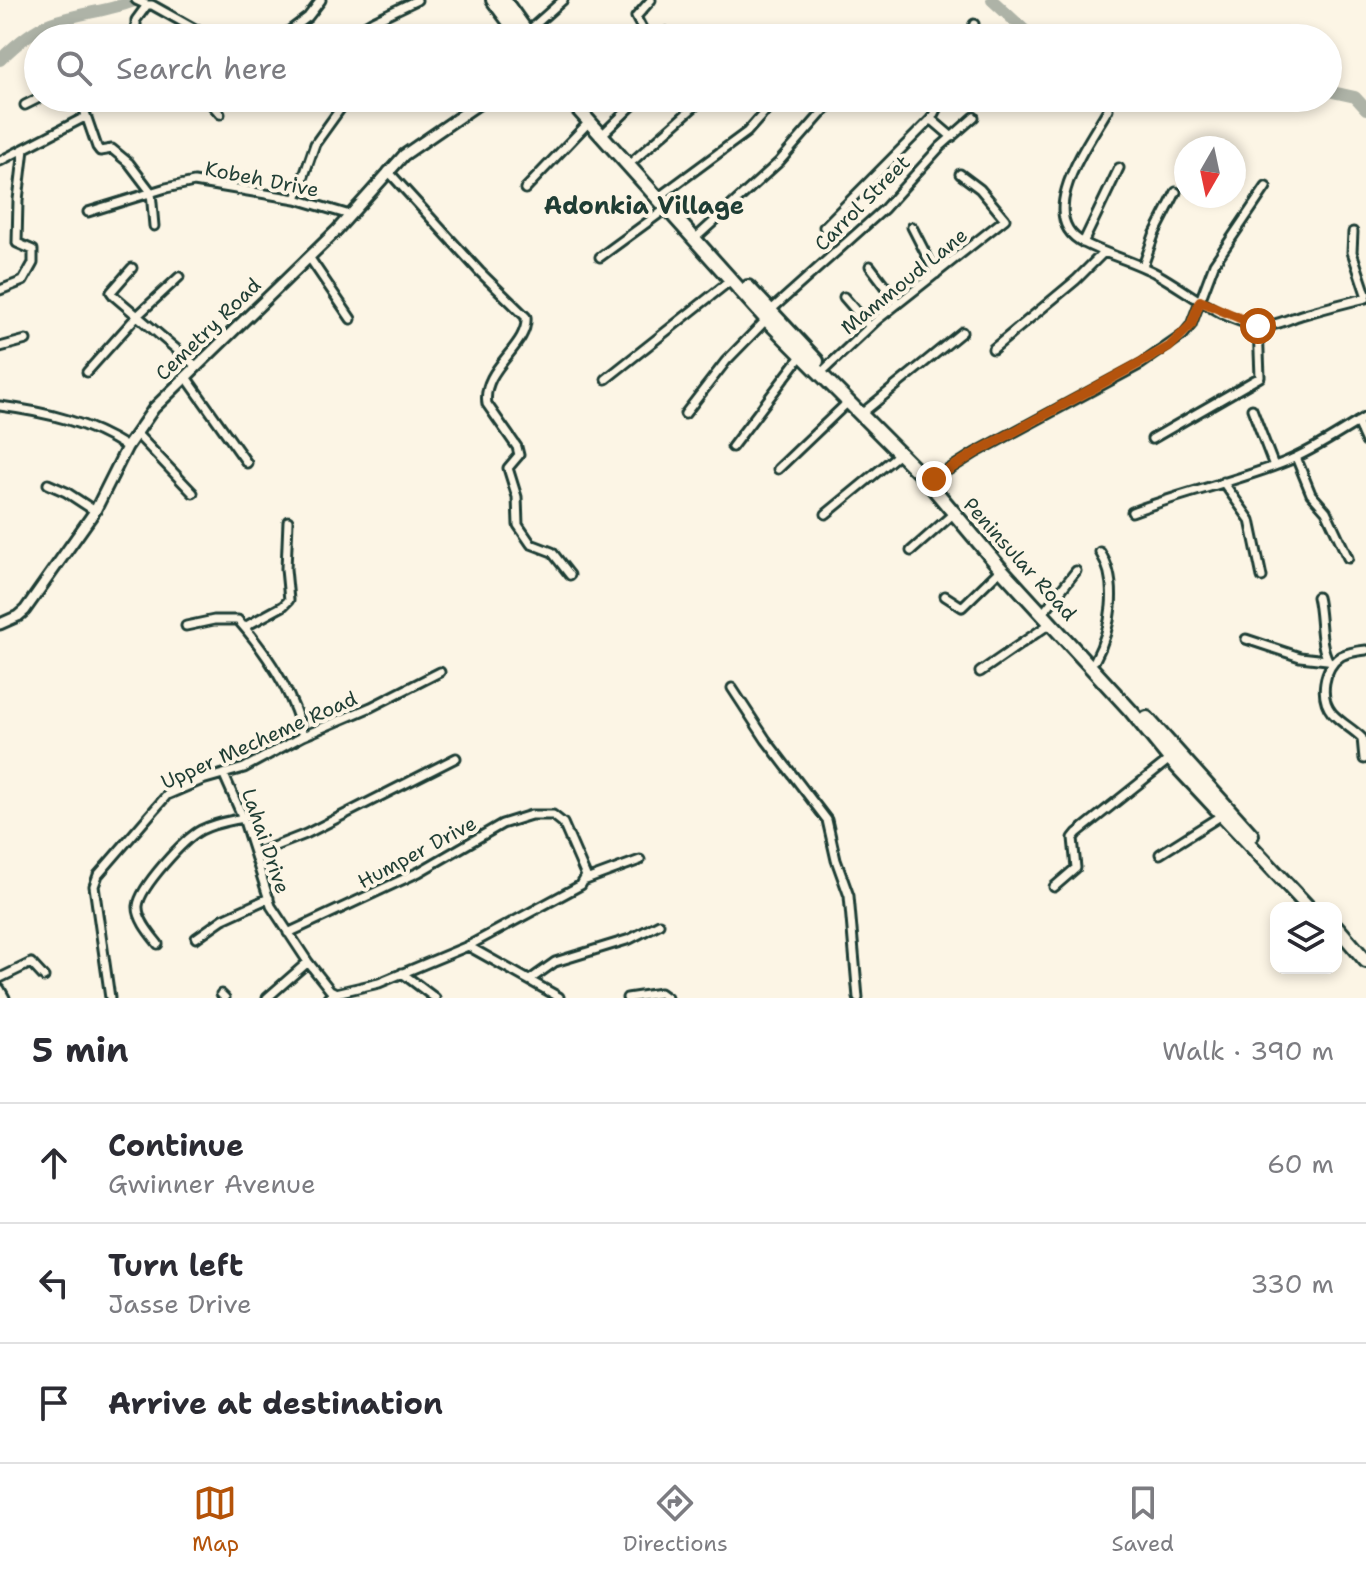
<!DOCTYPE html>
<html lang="en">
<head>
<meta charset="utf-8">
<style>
  body { margin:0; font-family:"Shantell Sans",sans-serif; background:#f2f2f3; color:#2b2b33 }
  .controls { position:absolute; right:24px; bottom:24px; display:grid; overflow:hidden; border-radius:16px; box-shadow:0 4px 12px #0003 }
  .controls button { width:72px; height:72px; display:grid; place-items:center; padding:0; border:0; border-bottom:2px solid #e1e1e2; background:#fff; color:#2b2b33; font:40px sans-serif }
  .compass { position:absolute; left:1174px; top:136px; width:72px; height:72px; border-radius:50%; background:#fff; box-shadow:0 4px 12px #0003; rotate:189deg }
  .stop { position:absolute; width:24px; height:24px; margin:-18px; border:6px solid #b45309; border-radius:50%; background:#fff }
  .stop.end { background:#b45309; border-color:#fff; box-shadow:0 2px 8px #0008 }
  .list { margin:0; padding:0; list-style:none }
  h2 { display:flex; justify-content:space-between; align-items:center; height:104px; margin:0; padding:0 32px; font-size:34px }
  h2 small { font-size:26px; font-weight:400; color:#7c7c81 }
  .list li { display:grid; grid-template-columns:52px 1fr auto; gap:24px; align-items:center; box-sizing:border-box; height:120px; padding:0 32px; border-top:2px solid #e1e1e2 }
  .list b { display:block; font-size:30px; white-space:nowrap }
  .list p { margin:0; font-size:26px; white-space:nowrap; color:#7c7c81 }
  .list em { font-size:26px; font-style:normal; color:#7c7c81 }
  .icon { flex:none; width:44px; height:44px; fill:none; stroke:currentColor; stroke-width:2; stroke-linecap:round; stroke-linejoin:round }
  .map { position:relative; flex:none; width:1366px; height:998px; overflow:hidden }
  .search { position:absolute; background:#fff; box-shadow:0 4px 12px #0003; left:24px; right:24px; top:24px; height:88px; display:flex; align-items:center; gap:20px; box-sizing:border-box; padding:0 28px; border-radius:44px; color:#7c7c81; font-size:30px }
  .sheet { height:464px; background:#fff }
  nav { display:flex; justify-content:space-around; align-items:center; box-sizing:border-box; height:112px; border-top:2px solid #e1e1e2; background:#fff; font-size:22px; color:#7c7c81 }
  nav a { display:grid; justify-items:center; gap:4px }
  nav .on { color:#b45309 }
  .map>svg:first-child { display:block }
</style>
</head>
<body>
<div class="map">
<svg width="1366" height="998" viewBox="0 0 1366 998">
  <rect width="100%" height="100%" fill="#fcf5e5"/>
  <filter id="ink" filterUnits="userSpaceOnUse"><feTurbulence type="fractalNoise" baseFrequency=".0125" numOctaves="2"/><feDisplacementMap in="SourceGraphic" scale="16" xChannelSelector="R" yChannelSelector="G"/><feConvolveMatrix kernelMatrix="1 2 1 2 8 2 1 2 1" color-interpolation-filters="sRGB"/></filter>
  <g filter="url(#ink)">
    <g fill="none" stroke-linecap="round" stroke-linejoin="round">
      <!-- river -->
      <path stroke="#aeb3a7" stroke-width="12" d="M992 0 1033 38
        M0 60C14 46 32 30 51 23 79 13 110 11 137 0
        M1328 91 1355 97 1366 109"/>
      <defs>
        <path id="minor" d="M136 0 147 5
          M527 32 563 0
          M666 32 672 38
          M136 38V20L147 5H152L211 38
          M280 38 308 17 321 0
          M345 38 373 21 417 0
          M647 38 636 17 651 0
          M969 38 974 24
          M80 98 97 147 100 151 112 149 129 163 151 192
          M216 98 213 106 220 114
          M581 100 584 98
          M25 105 39 98
          M1108 109C1091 140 1032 217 1084 243 1107 255 1134 261 1157 274 1188 291 1223 322 1260 326 1274 327 1288 319 1301 315 1322 309 1344 303 1366 298
          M931 119 952 137
          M606 131 640 98
          M634 160 704 98
          M0 161 85 117
          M388 171 480 272 526 317C529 347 481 368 487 404L517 447 519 455 508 468 517 497 518 525 531 544 552 552 570 575
          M525 189 589 122
          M151 192 154 226
          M663 194 747 132 777 98
          M296 199 315 144 348 98
          M88 212 166 188 194 182 296 199 350 215
          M824 227 931 119 942 98
          M912 227 936 274
          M1353 232 1352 252 1366 294
          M700 234 779 162 835 98
          M1083 243 1119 168
          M309 257 351 319
          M600 257 667 208
          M870 266 898 303
          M1143 266 1154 235 1176 192
          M132 268 111 292 114 296 196 366
          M0 290 23 281 33 263V250L17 243 18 200 24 149
          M844 297 869 326
          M771 310 884 209 940 147 974 117
          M0 347 26 340
          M993 349 1076 280 1104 252
          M825 369 877 320 1005 219 980 189 960 174
          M87 372 137 316 179 277
          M186 377 247 463
          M606 379 731 280
          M0 406C46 412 88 422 127 447
          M1252 409 1274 466
          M866 410 962 332
          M685 414 726 361 767 319
          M1357 422 1366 442
          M136 433 193 493
          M1152 439 1260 377 1258 326
          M732 447 801 356
          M1296 457 1311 494 1326 511 1348 558
          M778 469 847 403
          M934 479 975 453 1141 364 1183 335 1191 325 1214 264 1266 187
          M1223 482 1250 520 1262 577
          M48 484 66 492 95 511
          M1132 512C1182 493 1235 482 1285 462 1313 451 1340 432 1366 417
          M826 514 899 454
          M911 551 953 514
          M945 596 962 607 1001 569
          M1317 597C1322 617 1319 643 1328 660
          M1047 608 1076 571
          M186 626 214 620H238C267 653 293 692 303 736
          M246 629 248 625 283 606 289 600 286 569 288 521
          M1246 639 1300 657 1327 660
          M1095 660C1111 630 1120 583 1100 552
          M980 672 1051 623
          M732 688 766 740 827 820 836 860 849 896 858 998
          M1364 759 1362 738C1353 729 1341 723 1332 713 1319 697 1323 668 1341 656 1349 652 1357 651 1366 650
          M224 775 243 818 271 906 308 962 330 990 336 993
          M255 854 306 834 456 758
          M1160 854 1222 815
          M586 880 640 860
          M1054 887 1076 868 1073 838 1077 833 1171 758
          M288 933 419 872 502 824 531 815H553L563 823 586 876 581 885 468 946 379 983 336 993 328 998
          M196 938 223 919 269 898
          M158 944C151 935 137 919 138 906 140 887 184 839 201 830 214 823 229 821 243 818
          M468 946 559 997
          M402 973 435 998
          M0 978 31 963 44 977
          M531 979 555 962 630 939 659 924
          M0 989 5 998
          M221 994 225 998
          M110 998 94 886 98 875 167 795 202 780 244 768 303 736 371 707 440 672
          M267 998 308 962
          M627 998 660 993 667 998"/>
        <path id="tertiary" d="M0 624 18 616 25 610 95 511 127 447 154 408 336 231 404 155 487 98"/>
        <path id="primary" d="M493 0 521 38
          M504 0 531 38
          M568 98 767 320 928 482 1001 569 1131 711 1170 759 1309 908
          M748 287 817 361
          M1147 718 1252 835
          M1336 926 1366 961"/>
      </defs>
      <!-- minor casing -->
      <use href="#minor" stroke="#1f3d34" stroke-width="13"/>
      <!-- tertiary casing -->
      <use href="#tertiary" stroke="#1f3d34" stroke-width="15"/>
      <!-- primary casing -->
      <use href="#primary" stroke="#1f3d34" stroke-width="18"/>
      <!-- minor -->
      <use href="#minor" stroke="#fcf5e5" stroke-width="7"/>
      <!-- tertiary -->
      <use href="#tertiary" stroke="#fcf5e5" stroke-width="9"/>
      <!-- primary -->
      <use href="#primary" stroke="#fcf5e5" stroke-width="12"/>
    </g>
  </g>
  <g fill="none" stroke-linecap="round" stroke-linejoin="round" filter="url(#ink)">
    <!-- route -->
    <path stroke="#b45309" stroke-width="10" d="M934 479 975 453 1169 347 1191 325 1200 301 1258 326"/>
  </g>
  <g text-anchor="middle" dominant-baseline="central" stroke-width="8" stroke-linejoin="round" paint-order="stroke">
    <!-- street labels -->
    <g font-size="20" fill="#1f3d34" stroke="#fcf5e5">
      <text transform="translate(262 179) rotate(11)">Kobeh Drive</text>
      <text transform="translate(862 203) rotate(-45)">Carrol Street</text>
      <text transform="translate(904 281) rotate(-39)">Mammoud Lane</text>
      <text transform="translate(208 329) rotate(-44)">Cemetry Road</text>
      <text transform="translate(1020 559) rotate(48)">Peninsular Road</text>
      <text transform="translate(259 740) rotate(-24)">Upper Mecheme Road</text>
      <text transform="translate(266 841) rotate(71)">Lahai Drive</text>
      <text transform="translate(417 852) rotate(-28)">Humper Drive</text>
    </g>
    <!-- quarter labels -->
    <g font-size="24" font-weight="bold" fill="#1f3d34" stroke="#fcf5e5">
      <text x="644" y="206">Adonkia Village</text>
    </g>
  </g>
</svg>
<div class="controls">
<button><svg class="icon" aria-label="layers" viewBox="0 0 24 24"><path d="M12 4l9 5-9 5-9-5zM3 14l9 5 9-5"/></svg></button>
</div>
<svg class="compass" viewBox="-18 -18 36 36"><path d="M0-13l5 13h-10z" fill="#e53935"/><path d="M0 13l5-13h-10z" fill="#7c7c81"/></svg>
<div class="stop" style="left:1258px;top:326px"></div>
<div class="stop end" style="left:934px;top:479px"></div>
<div class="search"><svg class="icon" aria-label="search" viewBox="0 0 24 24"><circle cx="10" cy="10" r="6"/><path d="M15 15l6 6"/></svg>Search here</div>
</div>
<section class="sheet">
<h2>5 min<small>Walk · 390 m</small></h2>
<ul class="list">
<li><svg class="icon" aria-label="ahead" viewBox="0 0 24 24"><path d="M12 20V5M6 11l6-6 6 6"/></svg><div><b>Continue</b><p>Gwinner Avenue</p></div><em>60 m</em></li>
<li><svg class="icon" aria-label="left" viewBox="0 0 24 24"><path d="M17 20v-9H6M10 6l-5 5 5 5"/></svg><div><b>Turn left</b><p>Jasse Drive</p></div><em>330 m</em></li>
<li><svg class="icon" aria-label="arrive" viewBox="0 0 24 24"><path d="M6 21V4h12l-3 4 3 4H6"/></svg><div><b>Arrive at destination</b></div></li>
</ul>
</section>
<nav>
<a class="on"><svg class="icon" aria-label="map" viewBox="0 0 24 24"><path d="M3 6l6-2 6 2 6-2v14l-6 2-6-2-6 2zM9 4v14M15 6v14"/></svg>Map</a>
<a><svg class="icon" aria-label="directions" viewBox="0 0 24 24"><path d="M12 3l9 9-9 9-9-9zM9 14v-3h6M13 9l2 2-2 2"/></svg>Directions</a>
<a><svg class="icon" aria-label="saved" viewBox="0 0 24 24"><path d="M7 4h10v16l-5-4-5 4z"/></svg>Saved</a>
</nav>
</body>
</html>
